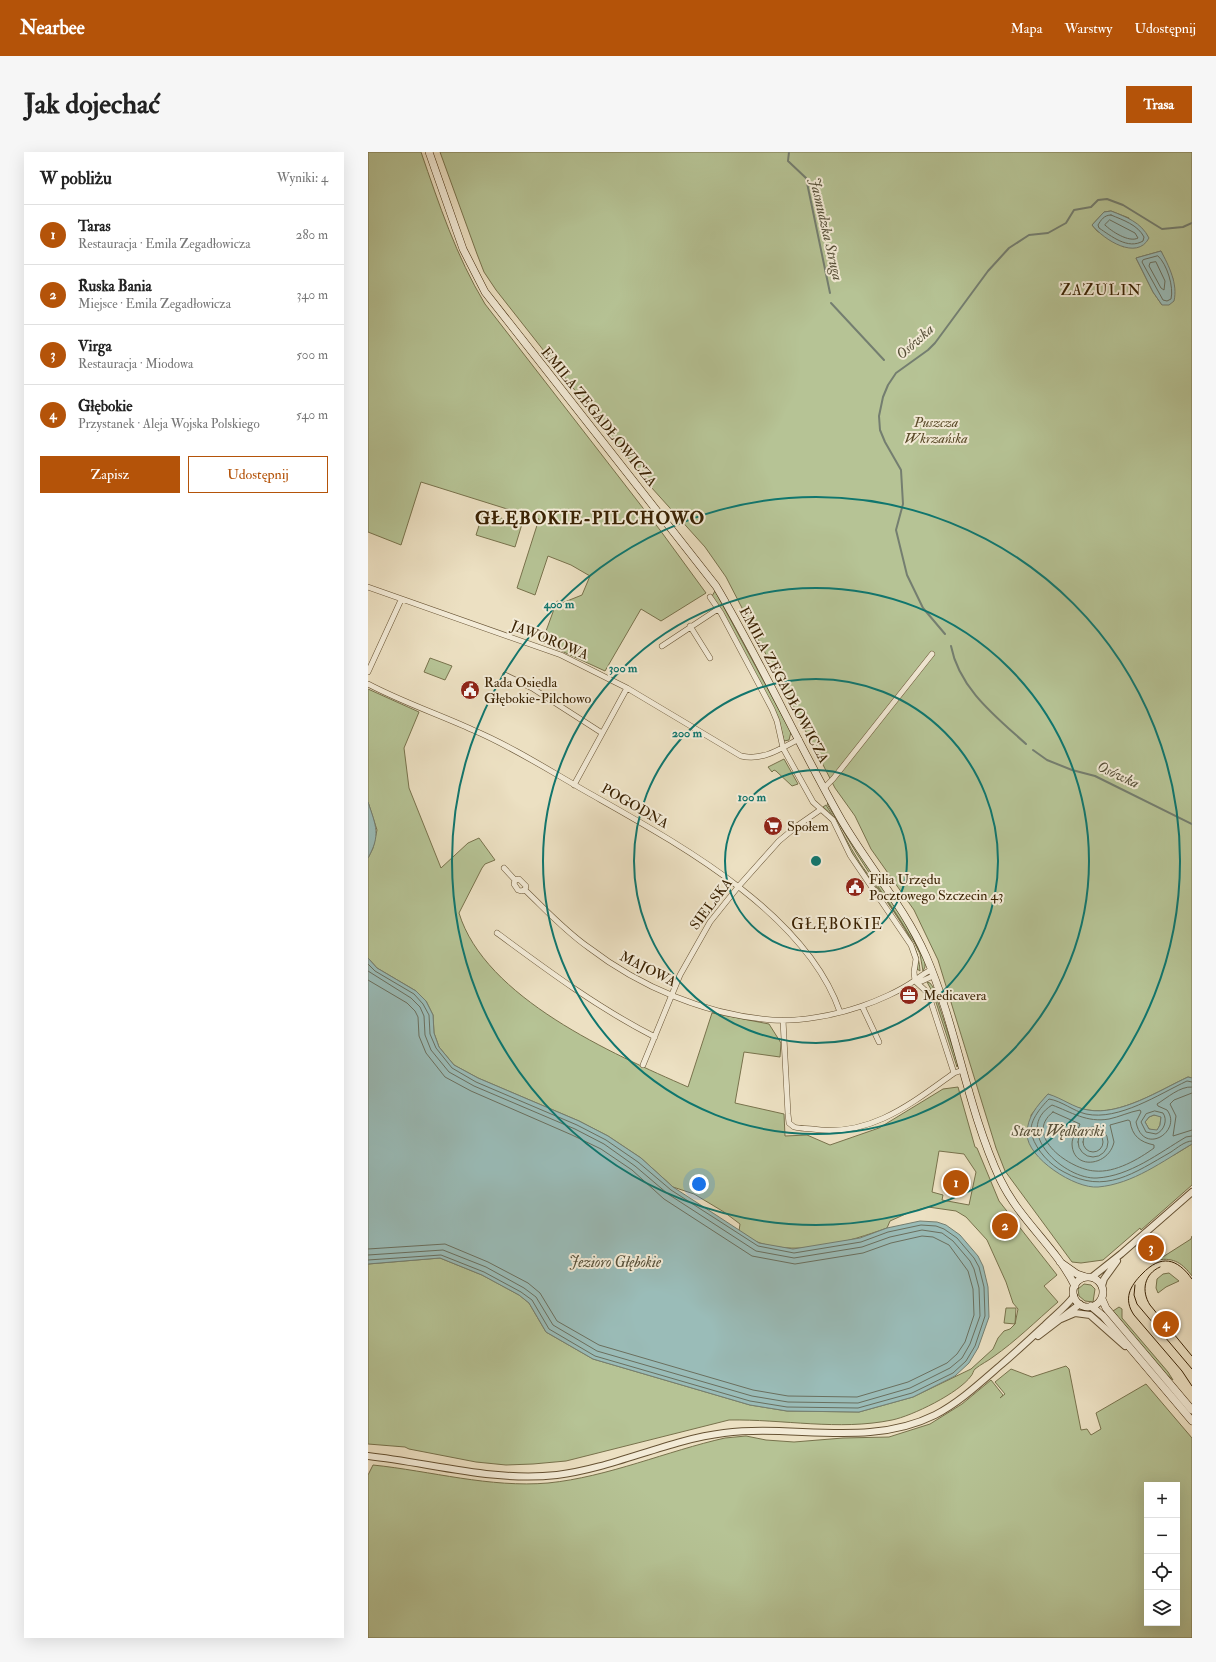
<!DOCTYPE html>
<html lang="pl">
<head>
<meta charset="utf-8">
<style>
  body { margin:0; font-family:"IM FELL Double Pica",serif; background:#f6f6f6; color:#222 }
  .controls { position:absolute; right:12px; bottom:12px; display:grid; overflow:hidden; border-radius:0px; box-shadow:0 4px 16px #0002 }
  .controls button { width:36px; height:36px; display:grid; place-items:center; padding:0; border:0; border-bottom:1px solid #e0e0e0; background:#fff; color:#222; font:20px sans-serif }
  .you { position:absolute; left:331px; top:1032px; width:14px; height:14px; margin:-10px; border:3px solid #fff; border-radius:50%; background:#1a73e8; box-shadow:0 0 0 6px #1a73e833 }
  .badge { display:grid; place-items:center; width:26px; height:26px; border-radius:50%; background:#b45309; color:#fff; font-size:13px; font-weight:700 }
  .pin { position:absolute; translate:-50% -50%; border:2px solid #fff; box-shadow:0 1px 4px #0006 }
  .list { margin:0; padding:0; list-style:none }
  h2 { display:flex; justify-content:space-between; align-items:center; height:52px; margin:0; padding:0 16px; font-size:17px }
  h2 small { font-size:13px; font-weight:400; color:#767676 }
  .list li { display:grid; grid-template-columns:26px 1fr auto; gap:12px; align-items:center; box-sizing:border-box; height:60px; padding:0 16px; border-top:1px solid #e0e0e0 }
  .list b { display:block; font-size:15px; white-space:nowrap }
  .list p { margin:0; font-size:13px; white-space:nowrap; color:#767676 }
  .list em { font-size:13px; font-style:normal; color:#767676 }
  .actions { display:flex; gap:8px; padding:12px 16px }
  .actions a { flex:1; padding:9px 0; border:1px solid #b45309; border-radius:0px; text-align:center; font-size:14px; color:#b45309 }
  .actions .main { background:#b45309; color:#fff }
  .icon { flex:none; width:22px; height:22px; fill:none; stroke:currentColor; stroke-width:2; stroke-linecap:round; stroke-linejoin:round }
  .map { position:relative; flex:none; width:824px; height:1486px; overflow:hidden; border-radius:0px }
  header { display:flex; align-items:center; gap:24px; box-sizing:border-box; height:56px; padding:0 20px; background:#b45309; color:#fff }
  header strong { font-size:19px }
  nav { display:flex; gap:22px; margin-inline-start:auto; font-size:14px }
  .intro { display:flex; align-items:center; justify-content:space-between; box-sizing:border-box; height:96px; padding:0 24px }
  h1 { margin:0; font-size:28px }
  .button { padding:10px 18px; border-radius:0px; background:#b45309; color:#fff; font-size:14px; font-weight:700 }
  main { display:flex; gap:24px; padding:0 24px }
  aside { flex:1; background:#fff; border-radius:0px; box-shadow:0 4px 16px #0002 }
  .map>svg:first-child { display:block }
</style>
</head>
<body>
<header>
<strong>Nearbee</strong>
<nav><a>Mapa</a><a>Warstwy</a><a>Udostępnij</a></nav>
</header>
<div class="intro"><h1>Jak dojechać</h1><a class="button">Trasa</a></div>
<main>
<aside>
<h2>W pobliżu<small>Wyniki: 4</small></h2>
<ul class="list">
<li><span class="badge">1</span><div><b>Taras</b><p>Restauracja · Emila Zegadłowicza</p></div><em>280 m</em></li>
<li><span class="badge">2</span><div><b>Ruska Bania</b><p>Miejsce · Emila Zegadłowicza</p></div><em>340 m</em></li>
<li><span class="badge">3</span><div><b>Virga</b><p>Restauracja · Miodowa</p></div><em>500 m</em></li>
<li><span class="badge">4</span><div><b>Głębokie</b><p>Przystanek · Aleja Wojska Polskiego</p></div><em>540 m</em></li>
</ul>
<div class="actions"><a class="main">Zapisz</a><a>Udostępnij</a></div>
</aside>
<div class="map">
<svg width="824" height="1486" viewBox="0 0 824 1486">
  <rect width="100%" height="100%" fill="#ece0c2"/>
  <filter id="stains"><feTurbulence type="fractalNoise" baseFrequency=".005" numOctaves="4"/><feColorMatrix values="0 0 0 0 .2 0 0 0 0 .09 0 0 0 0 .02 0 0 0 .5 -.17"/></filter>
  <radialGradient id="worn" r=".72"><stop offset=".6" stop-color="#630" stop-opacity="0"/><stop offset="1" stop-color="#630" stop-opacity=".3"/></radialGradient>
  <!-- green -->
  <path fill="#b6c395" stroke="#78724c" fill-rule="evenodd" d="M0 0H53C71 52 88 104 117 152L292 378 338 441 293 469 273 457 237 519 174 490 189 449 194 451 214 443 222 424 203 413 180 404 167 443 149 436 171 367 53 330 33 393 0 380Z
    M72 0H824V926L820 925C792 938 752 964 720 958 706 956 693 948 680 942L663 963 665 997 806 1003 824 992V1033L773 1078 772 1076 735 1108 713 1111 704 1110 637 1019 628 996 570 808 546 758 503 697 487 664 467 636 358 425 337 395 283 335 128 138 116 120 109 102ZM743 59 761 66 756 95 729 79 724 73 736 60ZM793 99 805 127 794 153 785 140 768 106Z
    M115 361 154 372 147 395 108 383Z
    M347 439 423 580 421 588 416 589 410 565 382 511 344 444Z
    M62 506 84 514 77 528 56 520Z
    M0 537 51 560 36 596 41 636 73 716 100 691 111 686 127 708 117 712 114 716 91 761C117 846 245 902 320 935L344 861 401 872 413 891 412 905 376 900 367 951 416 962 417 984 439 983 462 993 511 976 575 937 590 935 607 995 609 996 631 1049 689 1123 676 1134 690 1150C668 1169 648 1189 625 1205 620 1209 613 1212 607 1217 605 1219 605 1222 603 1224 591 1241 544 1264 524 1268 471 1279 415 1267 361 1268L198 1309 165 1312 138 1313 108 1310 41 1297 37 1295 0 1292V1112L72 1106 114 1123 151 1143 161 1151 178 1180 225 1207 382 1253 419 1259 491 1260 545 1245 603 1217 625 1197 630 1186 636 1179 642 1177 647 1172 636 1171 638 1156H648L647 1172 650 1157 645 1151 638 1130 619 1088 598 1065 588 1059 560 1055 542 1060 522 1069 519 1076C480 1090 433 1104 392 1091 385 1089 378 1083 371 1079L372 1072 356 1060 326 1042 305 1035 273 1006 240 984 211 969 110 926 86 913 71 895 66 881 65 863 58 849 48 839 9 816 0 806V706L5 696 9 678 0 650ZM571 999 596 1002 608 1020 601 1053 574 1048 575 1043 564 1040Z
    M416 607 430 632 424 634 408 619 406 618 404 620 400 615Z
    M460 651 534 765 557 810V815L555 819 552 802 546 790 489 702 459 652Z
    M458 653C470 671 480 692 492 711 512 741 551 784 552 819L549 817C550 811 551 807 549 802 536 768 506 734 486 704 476 688 470 666 455 655Z
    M559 830 562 831 565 835 590 912 589 915 565 841Z
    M786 963 793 964 792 973 789 979 781 977 777 970 781 965Z
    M824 1084V1124C815 1112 806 1105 790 1108L823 1087Z
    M801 1121 811 1129 798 1135 790 1141 788 1136 789 1127 795 1122Z
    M716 1132 723 1133 727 1137 725 1150 717 1149 711 1144 710 1137Z
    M751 1155 754 1157V1166L800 1220 805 1228 792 1217 745 1159Z
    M698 1214 701 1217 713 1278 719 1277 723 1283 733 1277 728 1261 778 1232 824 1286V1486H0V1323L5 1313C63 1319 122 1336 180 1331 240 1325 299 1299 357 1286L378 1284 398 1288 426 1290 475 1286 521 1285 562 1272 594 1252 623 1228 635 1243 632 1246 637 1242 627 1230 643 1217 664 1225ZM779 1333H809V1471H779Z"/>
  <!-- water -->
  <path fill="#9abcb8" stroke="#747e70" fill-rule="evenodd" d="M743 59C758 65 773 70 781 86 769 109 736 88 724 73L736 60Z
    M793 99C801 114 810 132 806 149L801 153H794L785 140 768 106Z
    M0 650C8 674 13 683 0 706Z
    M0 806 9 816 48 839 58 849 65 863 66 881 71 895 86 913 110 926 211 969 240 984 273 1006 305 1035 391 1091 425 1097 492 1086 519 1076 552 1069 569 1070 578 1073 592 1083 610 1104 615 1114 620 1135 621 1165 610 1196 601 1211 587 1224 545 1245 491 1260 419 1259 382 1253 225 1207 178 1180 161 1151 151 1143 114 1123 72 1106 0 1112Z
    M820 925 824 926V992C795 1009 765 1032 730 1035 707 1037 659 1006 659 982 659 965 669 954 680 942 694 946 706 956 720 958 752 964 792 938 820 925ZM786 963 793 965 792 973 789 978 781 977 777 970 781 965Z"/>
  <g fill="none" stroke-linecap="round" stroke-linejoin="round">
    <!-- shore -->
    <path stroke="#6a6f5e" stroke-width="1" d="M743 63C755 68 770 73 776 85L775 89C760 98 743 84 731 76L730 73C733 68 736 63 743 63Z
      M742 68 767 81 770 86C761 91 743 79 737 73Z
      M790 104C799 112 806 135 803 147L799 149 795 148 774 110 775 108Z
      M788 110 797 129 796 138 793 136 781 114 782 111Z
      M0 812 7 819 46 842 55 852 61 863 62 882 68 896 84 916 108 930 209 973 238 988 270 1010 303 1038 390 1094 426 1101 493 1090 520 1080 553 1073 568 1074 576 1077 589 1086 606 1106 611 1115 616 1135 617 1164 607 1194 598 1209 585 1221 544 1241 490 1256 419 1255 382 1249 227 1204 181 1177 164 1148 153 1140 116 1120 73 1103 0 1108
      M0 819 43 846 52 855 56 864 57 883 63 898 81 920 106 934 207 977 236 992 267 1014 300 1042 388 1099 426 1106 494 1095 522 1085 554 1078 574 1081 585 1089 602 1109 606 1117 611 1136 612 1164 602 1192 594 1206 582 1216 542 1236 490 1251 420 1250 384 1244 229 1199 185 1173 168 1145 156 1136 118 1115 75 1098 0 1103
      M0 828 39 851 47 859 50 865 51 884 58 901 77 925 103 939 204 983 233 997 264 1018 296 1047 384 1104 427 1112 495 1101 523 1091 554 1084 565 1085 581 1093 600 1119 605 1137 606 1163 597 1190 589 1202 579 1211 540 1230 489 1245 420 1244 385 1238 231 1193 189 1169 172 1141 160 1131 120 1110 77 1092 0 1097
      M824 930 819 929C791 942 751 969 718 962 705 959 694 949 681 947 673 955 659 971 664 984 669 999 682 1013 696 1020 737 1043 766 1021 803 1000 809 996 817 989 824 989
      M824 935C812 934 799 946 789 952L790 954 799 958C815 979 775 1005 768 970L773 960 772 958C761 960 751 965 741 967 719 971 703 960 684 953 643 979 697 1028 729 1026 762 1024 791 1001 818 985L824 984
      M824 941 806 948 802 952 808 964 805 984 824 978
      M787 959 795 961C800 968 796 979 788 982L778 980 773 970 778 962Z
      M685 960 712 972C710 979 704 984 704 992 705 1019 741 1014 746 990L742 973 760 968 762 969C764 984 772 990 786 993V996C771 1007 747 1021 727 1019 703 1018 654 984 685 960Z
      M710 990a15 15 0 1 1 30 0a15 15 0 1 1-30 0Z
      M715 990a10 10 0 1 1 20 0a10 10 0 1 1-20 0Z"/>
    <!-- stream -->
    <path stroke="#747e70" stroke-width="2" d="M421 0 420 9 438 26 462 141
      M463 151 516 208
      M577 482 555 456 539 423 528 378 535 352 533 318 517 290 512 278 511 264 515 245 520 233 528 221 560 198 567 191 620 119 641 96 661 83 680 81 698 71 706 58 723 55 730 48 739 47 755 53 794 77 815 75 824 71
      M583 494C591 536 627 564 658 592
      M665 598 679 608 704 618 727 624 824 672"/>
    <defs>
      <path id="minor" d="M0 435 193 503 259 536 373 604C395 609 412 597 431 587
        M342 445 353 461 404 557 409 569 415 596 445 650 465 668 482 703 543 793 548 807 546 820 547 829 560 841 586 921
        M322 474 342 506
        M294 494 350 457
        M0 520 33 448
        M137 523 164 536 234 581
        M0 532C34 550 70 562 105 578 145 595 182 619 219 640 307 690 437 759 472 860
        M206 633 259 536
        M456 636 465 627 564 502
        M136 716 147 728 151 727 158 734 157 738 153 739 150 738 146 732 147 728
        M157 738C178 758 196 778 220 795 272 835 338 863 404 868 431 870 468 863 494 854 509 849 532 839 546 829 552 825 556 821 563 818
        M129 781C179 818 230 856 287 885
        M547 829H554L565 824
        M494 854 511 890
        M415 868 420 962 421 971 426 975C432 977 438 976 444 977 501 986 543 952 586 921L595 918
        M275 913 312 823 342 770 370 735 411 689 429 674 452 658"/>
      <path id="tertiary" d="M724 1125 753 1102 824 1040
        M734 1134 736 1127 749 1109
        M693 1167 707 1161 722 1163 757 1194
        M670 1184 712 1152
        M0 1304C63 1311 125 1330 189 1323 246 1316 299 1288 356 1281 426 1272 501 1296 567 1263 592 1250 613 1230 634 1212 648 1200 662 1187 676 1174 686 1164 698 1155 706 1144"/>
      <path id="secondary" d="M61 0 95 97 117 140 348 434C394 511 430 592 474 669 501 715 537 756 558 804 589 876 599 956 632 1027 652 1069 688 1095 707 1134
        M692 1110 709 1122 718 1125
        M705 1140a15 15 0 1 1 30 0a15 15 0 1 1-30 0Z
        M734 1147 738 1156 824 1258
        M723 1154 735 1164 824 1269"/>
    </defs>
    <!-- minor casing -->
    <use href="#minor" stroke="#665233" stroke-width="6"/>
    <!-- tertiary casing -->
    <use href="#tertiary" stroke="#665233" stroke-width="8"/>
    <!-- secondary casing -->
    <use href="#secondary" stroke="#3a2203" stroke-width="8"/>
    <!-- minor -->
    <use href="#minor" stroke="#f3ebd7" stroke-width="5"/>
    <!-- tertiary -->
    <use href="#tertiary" stroke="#f3ebd7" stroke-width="6"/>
    <!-- secondary -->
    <use href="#secondary" stroke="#f3ebd7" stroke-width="7"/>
    <!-- tram -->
    <path stroke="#3a2203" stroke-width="1" d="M792 1115C776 1122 773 1139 782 1153L824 1204
      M824 1127C809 1106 793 1102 774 1122 762 1134 755 1147 766 1163L814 1219 824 1234
      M767 1133 766 1143 769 1152 824 1217"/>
  </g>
  <!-- distance rings -->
  <g fill="none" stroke="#0f766e" stroke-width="2">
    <circle cx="448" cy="709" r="91"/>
    <circle cx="448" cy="709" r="182"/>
    <circle cx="448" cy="709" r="273"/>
    <circle cx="448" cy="709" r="364"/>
  </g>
  <!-- icons -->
  <defs>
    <symbol id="civic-disc" viewBox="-11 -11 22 22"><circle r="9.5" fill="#8f2418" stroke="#f3ebd7"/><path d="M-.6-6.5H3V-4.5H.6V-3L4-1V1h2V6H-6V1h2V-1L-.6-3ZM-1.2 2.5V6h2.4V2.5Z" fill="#fff"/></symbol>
    <symbol id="supermarket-disc" viewBox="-11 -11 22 22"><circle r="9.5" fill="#8f2418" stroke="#f3ebd7"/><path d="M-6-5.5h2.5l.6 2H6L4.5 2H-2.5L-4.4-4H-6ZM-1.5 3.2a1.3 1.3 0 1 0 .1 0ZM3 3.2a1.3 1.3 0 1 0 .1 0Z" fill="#fff"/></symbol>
    <symbol id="office-disc" viewBox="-11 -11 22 22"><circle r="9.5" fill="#8f2418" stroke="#f3ebd7"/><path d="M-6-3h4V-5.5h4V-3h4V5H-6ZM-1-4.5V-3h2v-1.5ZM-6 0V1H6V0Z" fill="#fff"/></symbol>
  </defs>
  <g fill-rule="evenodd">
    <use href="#civic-disc" x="91" y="527" width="22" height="22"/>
    <use href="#supermarket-disc" x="394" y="663" width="22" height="22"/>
    <use href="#civic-disc" x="476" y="724" width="22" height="22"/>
    <use href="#office-disc" x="530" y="832" width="22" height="22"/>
  </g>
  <g text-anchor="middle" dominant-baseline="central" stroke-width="4" stroke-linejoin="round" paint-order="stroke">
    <!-- street labels -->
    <g font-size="14" fill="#3a2203" stroke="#f3ebd7">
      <text transform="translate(231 265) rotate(51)">EMILA ZEGADŁOWICZA</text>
      <text transform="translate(182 488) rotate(22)">JAWOROWA</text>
      <text transform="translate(416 533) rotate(62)">EMILA ZEGADŁOWICZA</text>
      <text transform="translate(267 654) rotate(30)">POGODNA</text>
      <text transform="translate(343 752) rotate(-53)">SIELSKA</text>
      <text transform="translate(280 817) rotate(27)">MAJOWA</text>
    </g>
    <!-- park labels -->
    <g font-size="14" font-style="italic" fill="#594a28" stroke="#f3ebd7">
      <text x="568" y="270">Puszcza<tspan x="568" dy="16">Wkrzańska</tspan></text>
    </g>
    <!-- poi labels -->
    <g font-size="14" fill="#3a2203" stroke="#f3ebd7" text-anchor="start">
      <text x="116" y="530">Rada Osiedla<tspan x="116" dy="16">Głębokie-Pilchowo</tspan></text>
      <text x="419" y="674">Społem</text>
      <text x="501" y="727">Filia Urzędu<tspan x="501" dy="16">Pocztowego Szczecin 43</tspan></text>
      <text x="555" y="843">Medicavera</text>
    </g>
    <!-- water labels -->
    <g font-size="15" font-style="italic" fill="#575039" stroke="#f3ebd7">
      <text transform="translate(458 77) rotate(77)">Jasmudzka Struga</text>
      <text transform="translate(547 190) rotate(-42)">Osówka</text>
      <text transform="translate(750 623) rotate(25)">Osówka</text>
      <text x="690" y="979">Staw Wędkarski</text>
      <text x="247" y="1110">Jezioro Głębokie</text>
    </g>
    <!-- neighbourhood labels -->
    <g font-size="15" letter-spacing="1" fill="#3a2203" stroke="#f3ebd7">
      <text x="733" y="138">ZAZULIN</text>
      <text x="469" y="772">GŁĘBOKIE</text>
    </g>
    <!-- district labels -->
    <g font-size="18" font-weight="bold" letter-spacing="1" fill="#3a2203" stroke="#f3ebd7">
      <text x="222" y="366">GŁĘBOKIE-PILCHOWO</text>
    </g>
  </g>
  <circle cx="448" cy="709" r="6" fill="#0f766e" stroke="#f3ebd7" stroke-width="2"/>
  <g font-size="12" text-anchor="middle" font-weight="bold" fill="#0f766e" stroke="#f3ebd7" stroke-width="4" stroke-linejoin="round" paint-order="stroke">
    <text x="191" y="456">400 m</text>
    <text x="255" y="520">300 m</text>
    <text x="319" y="585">200 m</text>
    <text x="384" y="649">100 m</text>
  </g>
  <rect width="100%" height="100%" filter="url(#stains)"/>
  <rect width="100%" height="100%" fill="url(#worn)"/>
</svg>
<div class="controls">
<button>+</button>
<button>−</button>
<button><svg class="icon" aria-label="locate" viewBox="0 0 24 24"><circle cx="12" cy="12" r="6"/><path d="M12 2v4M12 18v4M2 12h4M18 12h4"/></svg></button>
<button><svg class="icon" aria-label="layers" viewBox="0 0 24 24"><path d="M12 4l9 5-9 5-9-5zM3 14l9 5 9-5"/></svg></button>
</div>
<div class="you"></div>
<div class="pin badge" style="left:588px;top:1031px">1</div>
<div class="pin badge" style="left:637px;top:1074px">2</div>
<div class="pin badge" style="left:783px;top:1096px">3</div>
<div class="pin badge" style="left:798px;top:1172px">4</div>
</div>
</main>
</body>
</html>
